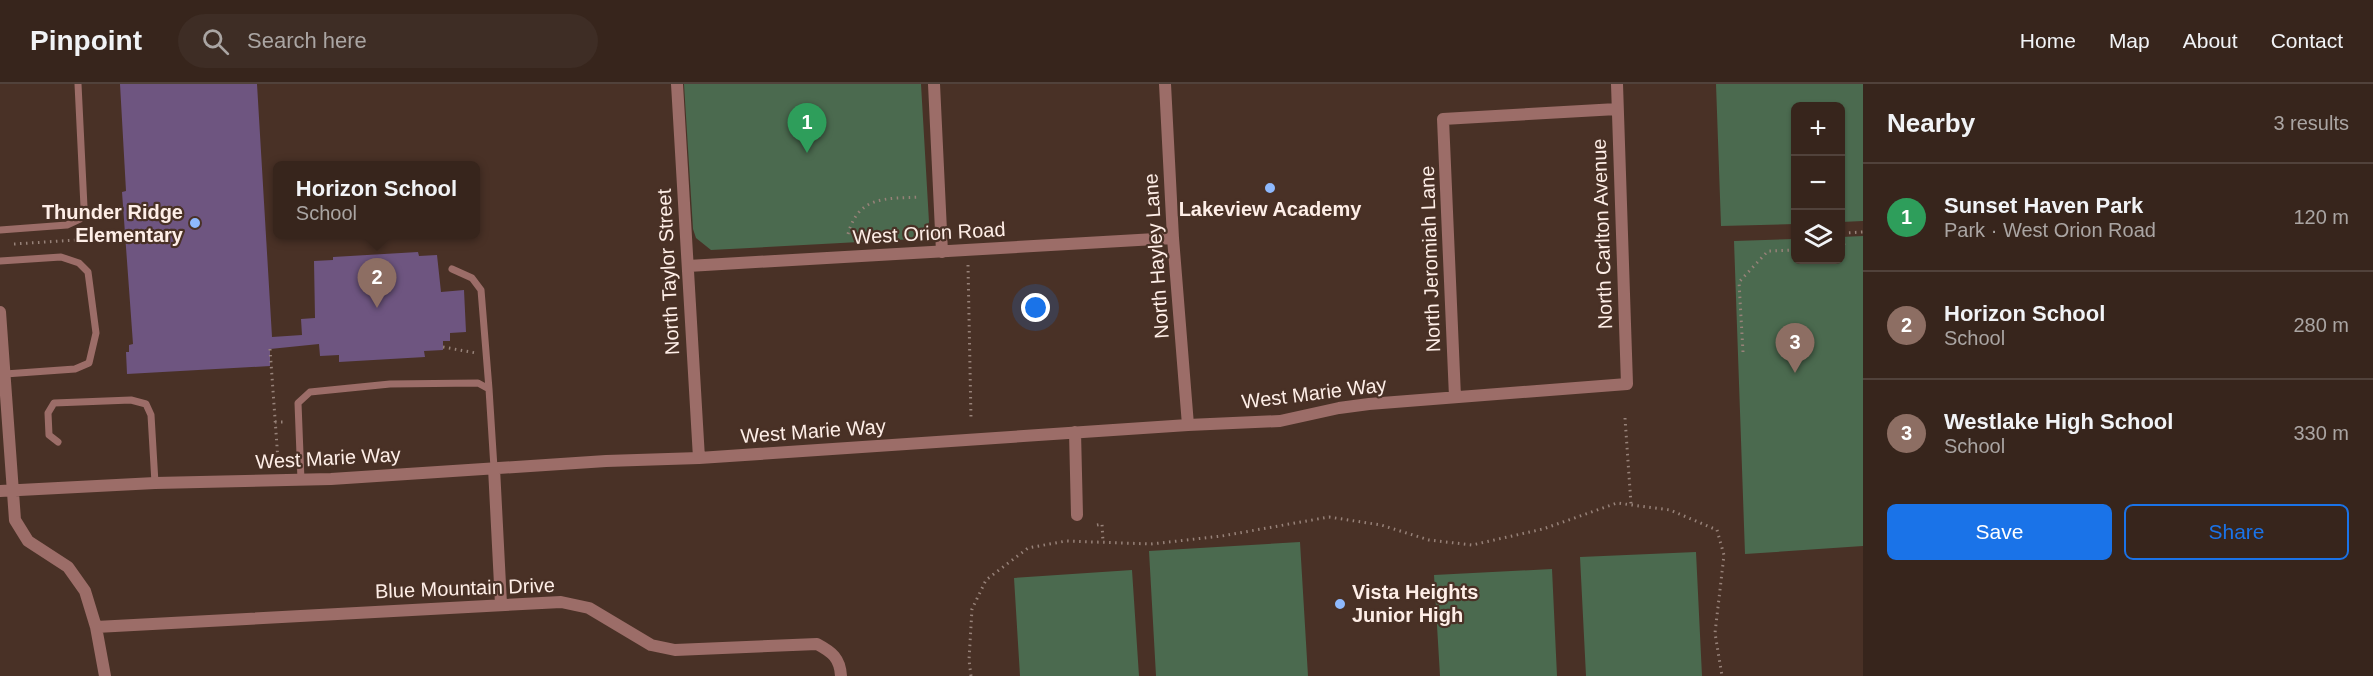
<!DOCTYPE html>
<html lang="en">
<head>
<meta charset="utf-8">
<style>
  body { margin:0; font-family:Arial,sans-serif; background:#3e2d25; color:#f1f3f6 }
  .controls { position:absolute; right:18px; top:18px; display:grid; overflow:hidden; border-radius:9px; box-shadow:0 2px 4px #0004 }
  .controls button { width:54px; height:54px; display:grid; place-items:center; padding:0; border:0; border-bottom:2px solid #51423b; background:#37251c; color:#f1f3f6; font:30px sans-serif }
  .you { position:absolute; left:1036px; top:224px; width:21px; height:21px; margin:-15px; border:4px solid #fff; border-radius:50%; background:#1a73e8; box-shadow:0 0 0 9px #1a73e833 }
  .badge { display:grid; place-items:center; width:39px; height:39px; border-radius:50%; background:#1a73e8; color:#fff; font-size:20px; font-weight:700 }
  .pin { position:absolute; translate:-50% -50px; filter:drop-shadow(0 2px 3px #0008) }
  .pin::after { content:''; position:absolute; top:32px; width:21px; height:18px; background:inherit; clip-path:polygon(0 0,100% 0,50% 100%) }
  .popup { position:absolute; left:273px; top:77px; width:207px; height:78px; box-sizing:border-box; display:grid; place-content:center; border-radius:9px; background:#37251c; filter:drop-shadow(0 2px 4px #0005); font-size:20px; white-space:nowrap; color:#aaa5a3 }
  .popup b { font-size:22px; color:#f1f3f6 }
  .popup::after { content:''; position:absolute; left:50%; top:100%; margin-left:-12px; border:12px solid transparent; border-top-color:#37251c }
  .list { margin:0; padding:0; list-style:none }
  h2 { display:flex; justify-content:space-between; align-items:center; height:78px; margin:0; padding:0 24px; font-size:26px }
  h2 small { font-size:20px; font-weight:400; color:#aaa5a3 }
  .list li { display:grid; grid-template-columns:39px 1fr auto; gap:18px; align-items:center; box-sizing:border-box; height:108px; padding:0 24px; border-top:2px solid #51423b }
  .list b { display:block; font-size:22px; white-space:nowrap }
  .list p { margin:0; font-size:20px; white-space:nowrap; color:#aaa5a3 }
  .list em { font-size:20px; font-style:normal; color:#aaa5a3 }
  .actions { display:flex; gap:12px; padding:18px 24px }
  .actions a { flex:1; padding:14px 0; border:2px solid #1a73e8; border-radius:9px; text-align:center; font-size:21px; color:#1a73e8 }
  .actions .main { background:#1a73e8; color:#fff }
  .icon { flex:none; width:33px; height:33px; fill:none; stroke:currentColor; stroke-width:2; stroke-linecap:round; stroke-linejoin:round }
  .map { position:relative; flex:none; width:1863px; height:592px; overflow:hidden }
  header { display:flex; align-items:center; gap:36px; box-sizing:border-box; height:84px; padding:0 30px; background:#37251c; border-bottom:2px solid #51423b }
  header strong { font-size:28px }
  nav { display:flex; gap:33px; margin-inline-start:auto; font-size:21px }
  .search { width:420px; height:54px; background:#3e2d25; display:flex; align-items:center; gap:15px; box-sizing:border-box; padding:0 21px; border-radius:33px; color:#aaa5a3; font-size:22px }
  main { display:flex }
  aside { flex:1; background:#37251c }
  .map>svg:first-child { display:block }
</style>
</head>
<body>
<header>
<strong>Pinpoint</strong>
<div class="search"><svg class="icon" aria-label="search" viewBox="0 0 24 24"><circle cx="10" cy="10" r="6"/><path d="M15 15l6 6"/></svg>Search here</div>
<nav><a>Home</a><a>Map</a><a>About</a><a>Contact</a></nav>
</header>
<main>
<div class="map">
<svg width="1863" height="592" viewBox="0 0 1863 592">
  <rect width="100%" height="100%" fill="#493126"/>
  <!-- green -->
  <path fill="#4b6a4f" d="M684 0H921L929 138C926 146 923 152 915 155L711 166 696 154 693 145Z
    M1716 0H1863V137L1841 138 1840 22H1796L1795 140 1721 142Z
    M1863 152V462L1745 470 1734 157 1795 155 1796 176H1840L1841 153Z
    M1300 458 1308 592H1156L1149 467Z
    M1696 468 1702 592H1586L1580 473Z
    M1552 485 1557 592H1440L1434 491Z
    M1132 486 1139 592H1020L1014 494Z"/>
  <!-- building -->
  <path fill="#6e5580" d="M120 0H257L272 253 302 251 301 235 315 234 314 177 333 176V173L418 168 419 172 437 171 441 208 464 206 466 248 450 249V257H443V266L424 267 425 273 339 278V271L320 272 319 260 270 265V282L127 290 126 268H129V261L133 260 122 108 126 107Z"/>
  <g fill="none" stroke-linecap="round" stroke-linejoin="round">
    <!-- path -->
    <path stroke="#978279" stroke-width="3" stroke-dasharray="1.5 4.5" stroke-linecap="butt" d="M848 150C859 111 886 115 920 113
      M14 160 124 153
      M1840 163H1844L1843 149 1863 148
      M968 181 971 335
      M443 263 476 269
      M270 265 278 376
      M1743 268 1739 198 1768 167 1796 166
      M1625 334 1631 420
      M275 338H287
      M1097 441 1102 440 1103 458
      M971 592 969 576 972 525 986 496 1028 464 1066 457 1151 460 1222 452 1329 433 1381 441 1429 456 1472 461 1543 445 1617 419 1670 426 1717 446 1724 471 1715 549 1722 592"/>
    <!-- lane -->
    <path stroke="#9c6d68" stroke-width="7" d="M0 146 67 141 80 135 84 123 78 0
      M0 177 61 173 79 179 88 188 96 249 89 279 75 285 5 290
      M452 185 472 194 481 206 489 305
      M58 358 49 351 48 329 54 319 131 316 146 320 151 331 155 399
      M301 396 298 319 310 308 390 300 478 299 489 305 494 384"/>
    <!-- street -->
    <path stroke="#9c6d68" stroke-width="12" d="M677 0 699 374
      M934 0 942 168
      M1165 0 1173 154 1188 341
      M688 182 1173 154
      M0 228 15 436 28 457 68 483 85 507 96 543 105 592
      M1455 313 1443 35 1617 25
      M1075 348 1077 431
      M494 384 501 520
      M0 407 155 399 331 395 606 377 699 374 1188 341 1280 337 1339 324 1369 320 1627 300 1617 0
      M96 543 561 518 589 524 651 561 675 566 817 560C832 568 840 574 841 592"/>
  </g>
  <!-- markers -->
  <g fill="#8eb9fd" stroke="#493126" stroke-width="2">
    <circle cx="1270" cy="104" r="6"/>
    <circle cx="195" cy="139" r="6"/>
    <circle cx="1340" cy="520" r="6"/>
  </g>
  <g text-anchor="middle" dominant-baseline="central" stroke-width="4.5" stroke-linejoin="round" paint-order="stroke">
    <!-- poi labels -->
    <g font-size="20" font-weight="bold" fill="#feeee7" stroke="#493126">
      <text x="1270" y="125">Lakeview Academy</text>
      <text x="183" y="128" text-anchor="end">Thunder Ridge<tspan x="183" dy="23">Elementary</tspan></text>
      <text x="1352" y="508" text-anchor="start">Vista Heights<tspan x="1352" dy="23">Junior High</tspan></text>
    </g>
    <!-- street labels -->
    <g font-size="20" fill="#feeee7" stroke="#493126">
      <text transform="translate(929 149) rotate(-3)">West Orion Road</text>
      <text transform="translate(1602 150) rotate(-92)">North Carlton Avenue</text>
      <text transform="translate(1156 172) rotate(-94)">North Hayley Lane</text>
      <text transform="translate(1430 175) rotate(-92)">North Jeromiah Lane</text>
      <text transform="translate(668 188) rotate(-93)">North Taylor Street</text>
      <text transform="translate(1314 309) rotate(-7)">West Marie Way</text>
      <text transform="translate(813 347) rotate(-4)">West Marie Way</text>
      <text transform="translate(328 374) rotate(-3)">West Marie Way</text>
      <text transform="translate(465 504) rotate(-2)">Blue Mountain Drive</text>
    </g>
  </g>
</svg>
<div class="controls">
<button>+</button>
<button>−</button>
<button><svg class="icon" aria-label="layers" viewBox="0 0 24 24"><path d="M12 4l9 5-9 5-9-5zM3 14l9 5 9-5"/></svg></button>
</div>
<div class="you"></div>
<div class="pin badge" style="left:807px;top:69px;background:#2e9e5b">1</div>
<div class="pin badge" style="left:377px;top:224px;background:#8d6e63">2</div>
<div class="popup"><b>Horizon School</b>School</div>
<div class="pin badge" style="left:1795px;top:289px;background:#8d6e63">3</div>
</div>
<aside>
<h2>Nearby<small>3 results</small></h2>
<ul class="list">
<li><span class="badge" style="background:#2e9e5b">1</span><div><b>Sunset Haven Park</b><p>Park · West Orion Road</p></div><em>120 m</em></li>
<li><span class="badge" style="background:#8d6e63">2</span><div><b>Horizon School</b><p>School</p></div><em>280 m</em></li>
<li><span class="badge" style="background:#8d6e63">3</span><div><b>Westlake High School</b><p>School</p></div><em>330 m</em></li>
</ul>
<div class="actions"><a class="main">Save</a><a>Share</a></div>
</aside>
</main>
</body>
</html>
